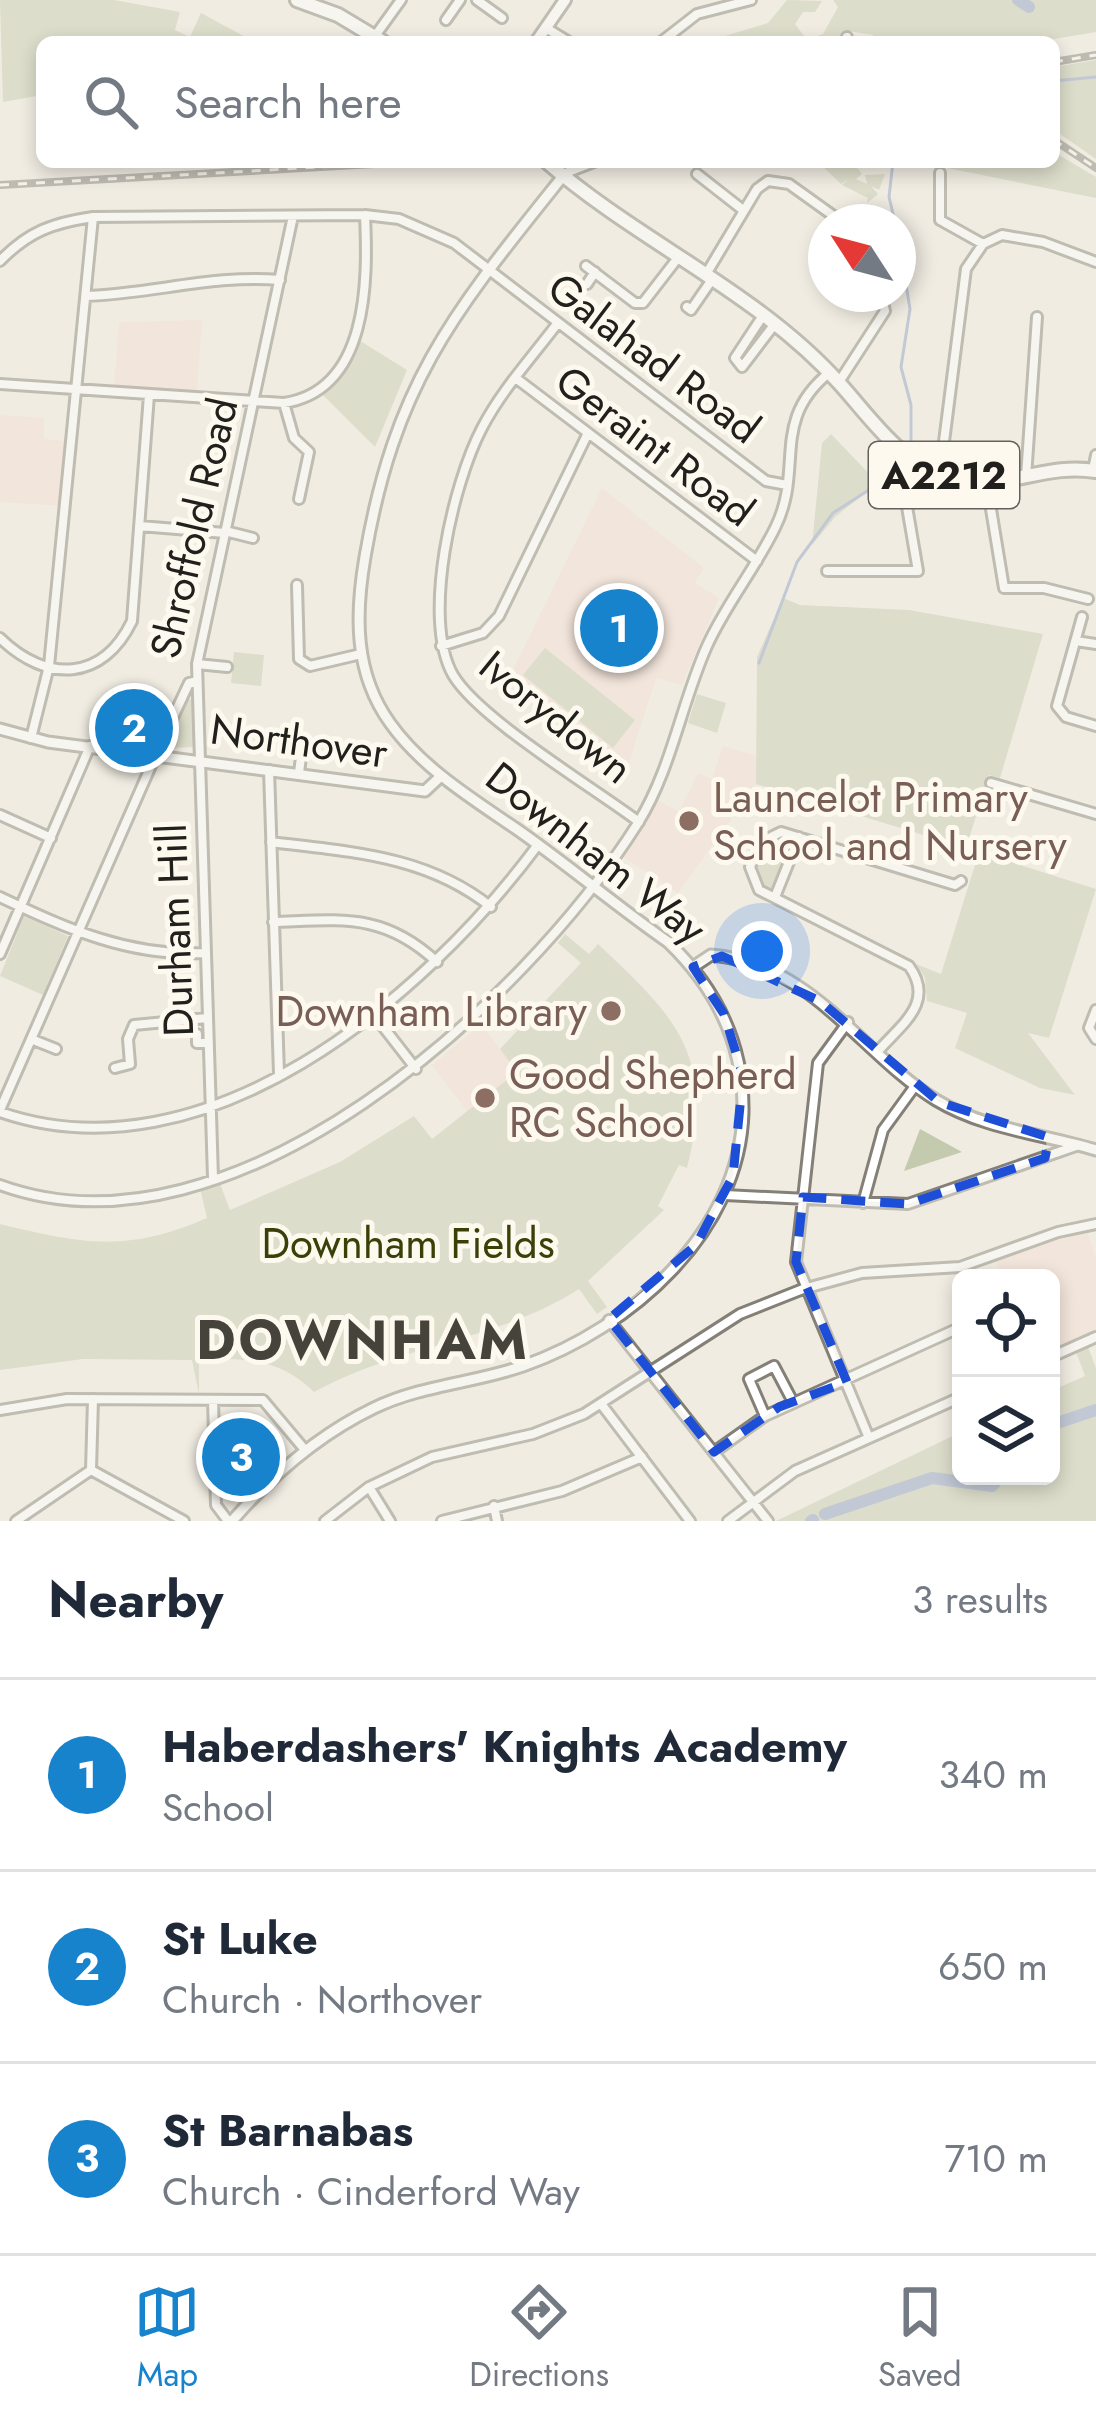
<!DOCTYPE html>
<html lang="en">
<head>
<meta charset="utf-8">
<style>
  body { margin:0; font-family:Jost,sans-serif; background:#f2f2f3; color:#1f2937 }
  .controls { position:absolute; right:36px; bottom:36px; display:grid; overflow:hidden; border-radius:18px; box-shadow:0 6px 18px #0003 }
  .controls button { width:108px; height:108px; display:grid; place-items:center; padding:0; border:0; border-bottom:3px solid #e0e1e3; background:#fff; color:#1f2937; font:60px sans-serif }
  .compass { position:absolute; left:808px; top:204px; width:108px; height:108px; border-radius:50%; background:#fff; box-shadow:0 6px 18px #0003; rotate:306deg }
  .you { position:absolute; left:762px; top:951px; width:42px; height:42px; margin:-30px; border:9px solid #fff; border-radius:50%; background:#1a73e8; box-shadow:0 0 0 18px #1a73e833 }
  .badge { display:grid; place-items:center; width:78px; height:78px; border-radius:50%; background:#1683cc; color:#fff; font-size:39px; font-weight:700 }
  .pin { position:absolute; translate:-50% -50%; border:6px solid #fff; box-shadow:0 3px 12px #0006 }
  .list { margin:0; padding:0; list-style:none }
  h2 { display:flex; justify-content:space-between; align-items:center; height:156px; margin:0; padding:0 48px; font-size:51px }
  h2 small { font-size:39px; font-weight:400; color:#747a83 }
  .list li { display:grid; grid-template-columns:78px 1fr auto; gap:36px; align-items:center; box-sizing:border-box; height:192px; padding:0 48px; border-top:3px solid #e0e1e3 }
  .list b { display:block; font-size:45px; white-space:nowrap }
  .list p { margin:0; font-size:39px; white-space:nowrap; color:#747a83 }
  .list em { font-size:39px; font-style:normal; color:#747a83 }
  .icon { flex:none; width:66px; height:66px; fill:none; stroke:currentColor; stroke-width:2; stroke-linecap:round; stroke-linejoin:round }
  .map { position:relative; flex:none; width:1096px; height:1521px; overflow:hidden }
  .search { position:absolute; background:#fff; box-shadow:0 6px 18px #0003; left:36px; right:36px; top:36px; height:132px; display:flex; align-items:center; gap:30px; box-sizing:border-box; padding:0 42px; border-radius:18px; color:#747a83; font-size:45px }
  .sheet { height:732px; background:#fff }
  nav { display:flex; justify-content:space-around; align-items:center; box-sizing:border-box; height:168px; border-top:3px solid #e0e1e3; background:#fff; font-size:33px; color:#747a83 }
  nav a { display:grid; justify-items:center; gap:6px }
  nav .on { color:#1683cc }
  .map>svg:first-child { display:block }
</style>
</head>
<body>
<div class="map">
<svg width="1096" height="1521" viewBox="0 0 1096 1521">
  <rect width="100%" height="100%" fill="#f0ece2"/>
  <!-- education -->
  <path fill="#f4dcd2" d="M202 320 197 391 114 386 119 322Z
    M0 415 44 418V439L68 441 63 506 0 502Z
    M602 488 704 568 695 583 719 598 682 685 656 678 627 769 508 680Z
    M723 746 757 756 756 784 678 893 623 857 658 800 679 812 698 773 712 779Z
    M481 1024 528 1086 456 1121 467 1111 432 1065Z
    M1087 1232 1096 1258V1330L1051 1350V1278H1002L995 1260 1039 1242Z"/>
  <!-- green -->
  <path fill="#c4caad" d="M0 0H114L180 12 175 30 190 37 201 13 249 39 42 42V95L3 102Z
    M787 0 822 1 815 12H803L795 24 807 40 823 34 838 7 833 0H1096V32L1036 42H874L873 35 848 31 841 42H705L768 23Z
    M1096 60V159L1054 130V67Z
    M1054 152 1096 177V198L917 162H1054Z
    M853 162 862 174 856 179 867 184 865 175 885 174 879 190 871 186 878 194 867 203 868 198 842 185 849 179 841 184 819 163Z
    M357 339 407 370 375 447 322 394Z
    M831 434 878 483 835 517 812 545 822 443Z
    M783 598 800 605 909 610 1043 634 1000 778 989 775 966 848 756 784 757 657Z
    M545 648 635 720 613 748 523 675Z
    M234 652 264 655 261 686 231 683Z
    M697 694 726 703 717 733 688 723Z
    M192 699 194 747 167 748 186 700Z
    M783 836 791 845 771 893 762 888 753 867 764 845Z
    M979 852 1096 889 1049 1038 1028 1033 1075 1095 1040 1088 955 1048 967 1013 927 1001 925 978 916 964 941 974Z
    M24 916 68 936 43 995 0 976Z
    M565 934 589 954 598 944C677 1018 715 1055 687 1168L679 1165 658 1206 664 1210 588 1281 607 1307 597 1314 579 1289C498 1341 399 1345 314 1392 280 1358 246 1358 199 1360V1394L192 1360 83 1359 0 1370V1224C83 1244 126 1253 207 1218L200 1188 219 1181 230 1210 340 1162 414 1116 432 1139 517 1072 500 1049 581 963 558 943Z
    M920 1129 962 1152 904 1171Z
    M1088 1347 1096 1368V1521H776L961 1432V1476H1051V1391L1085 1376 1076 1352Z"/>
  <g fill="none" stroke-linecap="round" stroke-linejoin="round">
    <!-- stream -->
    <path stroke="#899dc6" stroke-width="3" d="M1054 81 1096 77
      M893 162 889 197 895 222
      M898 235 910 309 901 367 911 405V444
      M759 663 797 562 833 513 872 488"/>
    <!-- river -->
    <path stroke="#899dc6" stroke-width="12" d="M1018 0 1029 7
      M1051 1425 1096 1410
      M825 1514 932 1478 992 1486 1001 1476
      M811 1521 813 1520"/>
    <defs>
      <path id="minor" d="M477 0 502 18
        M446 20 460 0
        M546 28 569 42
        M375 36 401 0
        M847 37 848 42
        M661 42 697 14 751 0
        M940 173V220L983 244
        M563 174 594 162
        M697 174 743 210
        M0 261C29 231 53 223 93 217L365 215 399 219 454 243 766 481 787 485
        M586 266 635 303H643L677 259
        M705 276 757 189 768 181 789 184 842 222
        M587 284 595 272
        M86 296C152 294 215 274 280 280
        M687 307 691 310 711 281
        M762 317 735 358 742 367 774 325
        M557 324C532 357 501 391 482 428 453 483 421 619 453 675 479 719 594 788 639 822
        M517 379 757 561
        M839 382 885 311 881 294
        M0 384 284 403C369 390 368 280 365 215
        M284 403 294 438 309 452 299 499
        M1093 470 1096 455
        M940 473 966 269 983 244 1002 235 1043 242 1096 262
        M1026 477 1037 317
        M987 485 1004 588H1044L1088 599
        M140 526 225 533
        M225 531 253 538
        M827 571H918L906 501 928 469
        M297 585 299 659 310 666 361 654
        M1082 617 1057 706 1066 717 1096 726
        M0 638C47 684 103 681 132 621L149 395
        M1076 641 1096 644
        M441 646 483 633 499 616 588 433
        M197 664 227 667
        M31 738 49 666 93 217
        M269 770 279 1074
        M299 773 303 741
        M991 783 1096 814
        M0 815 51 838
        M271 842C350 852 426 855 491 907
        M0 897C68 929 129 957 206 953
        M775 897 799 837
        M273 922C342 920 383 912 437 962
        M0 954 90 746
        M1096 1010 1089 1028 1096 1039
        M374 1015 416 1069
        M848 1022 818 1063 796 1262 869 1438
        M197 1034V1043H208
        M31 1039 56 1049
        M879 1050C903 1023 935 1002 909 966L759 890 750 867 761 842 781 832 955 885 961 881
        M115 1068 130 1064 128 1039 134 1025 207 1018
        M0 1110 161 743 189 683 197 681
        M0 1112C205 1183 423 999 537 846
        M213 1178 197 664 293 216
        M0 1185C233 1270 524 1003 638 823 672 768 681 704 707 646 726 604 755 569 775 528 805 468 769 421 830 372
        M725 1195 908 1204 1079 1145
        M863 1203 883 1130 915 1086
        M609 1320 768 1521
        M1051 1357 1096 1337
        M213 1400 216 1505 228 1521
        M602 1405 690 1521
        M0 1410 67 1399 263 1400 305 1450
        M765 1416 749 1379 774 1366 793 1402
        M714 1452 765 1416 961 1327
        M91 1470 184 1521
        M369 1487 390 1521
        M494 1506 497 1521
        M16 1521 91 1470 93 1399
        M325 1521 369 1487 432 1457 533 1434 584 1414 740 1314 803 1289 862 1273 960 1267 1058 1232 1096 1224
        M442 1521 562 1491 642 1457
        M728 1521 795 1471 961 1397"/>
      <path id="tertiary" d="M0 729 48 742 425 791 441 776
        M693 967 711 955C812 963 861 1054 936 1100 984 1129 1043 1134 1096 1150
        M232 1521C273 1474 318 1435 374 1408 422 1385 474 1383 523 1366 631 1328 740 1232 743 1112 744 1044 717 989 668 942 616 906 567 864 515 828 471 798 421 767 390 723 354 673 355 615 365 557 395 381 455 311 563 176"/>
      <path id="secondary" d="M536 42 565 0"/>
      <path id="primary" d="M297 0 338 15 383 42
        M547 162C639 242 759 293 840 384 869 416 899 461 943 475 1008 495 1038 462 1096 471"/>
    </defs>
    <!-- minor casing -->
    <use href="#minor" stroke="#848077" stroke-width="14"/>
    <!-- tertiary casing -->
    <use href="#tertiary" stroke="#848077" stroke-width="15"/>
    <!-- secondary casing -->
    <use href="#secondary" stroke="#848077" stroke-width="16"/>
    <!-- primary casing -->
    <use href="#primary" stroke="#848077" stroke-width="18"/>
    <!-- minor -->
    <use href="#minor" stroke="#fff" stroke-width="8"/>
    <!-- tertiary -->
    <use href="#tertiary" stroke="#fff" stroke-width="9"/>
    <!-- secondary -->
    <use href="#secondary" stroke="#fff" stroke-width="10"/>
    <!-- primary -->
    <use href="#primary" stroke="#fff" stroke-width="12"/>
    <defs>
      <path id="rail" d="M1054 62 1096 55
        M1054 140 1096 168
        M0 185 410 162"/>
    </defs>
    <!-- rail casing -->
    <use href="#rail" stroke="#827f79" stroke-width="8"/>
    <!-- rail -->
    <use href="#rail" stroke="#fdf9ef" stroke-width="3" stroke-dasharray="9" stroke-linecap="butt"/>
  </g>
  <!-- marked area -->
  <path d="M0 0H1096V1521H0ZM722 956 820 1001 939 1102 1045 1136 1047 1148 1045 1158 908 1204 803 1197 796 1262 847 1382 779 1407 714 1452 609 1319 696 1245 733 1176 743 1076 724 1014 693 967Z" fill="#f0ece2" fill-opacity=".55" fill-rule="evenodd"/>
  <path fill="none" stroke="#1d4ed8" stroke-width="9" stroke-dasharray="24 15" stroke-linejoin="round" d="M722 956 820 1001 939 1102 1045 1136 1047 1148 1045 1158 908 1204 803 1197 796 1262 847 1382 779 1407 714 1452 609 1319 696 1245 733 1176 743 1076 724 1014 693 967Z"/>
  <!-- markers -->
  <g fill="#8d6e63" stroke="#fdf9ef" stroke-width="4.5">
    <circle cx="689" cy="821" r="12"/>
    <circle cx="611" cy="1011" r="12"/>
    <circle cx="485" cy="1098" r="12"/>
  </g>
  <g text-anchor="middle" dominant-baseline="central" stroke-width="10" stroke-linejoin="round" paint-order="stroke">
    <!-- shield labels -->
    <rect fill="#fdf9ef" stroke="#64615c" stroke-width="3" x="869" y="442" width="150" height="66" rx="9"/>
    <g font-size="39" font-weight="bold" fill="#22201d">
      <text x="944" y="475">A2212</text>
    </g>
    <!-- street labels -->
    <g font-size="42" fill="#22201d" stroke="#fdf9ef">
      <text transform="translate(654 358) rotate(37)">Galahad Road</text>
      <text transform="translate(655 446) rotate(37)">Geraint Road</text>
      <text transform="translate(194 528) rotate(-77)">Shroffold Road</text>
      <text transform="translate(556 717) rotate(39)">Ivorydown</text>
      <text transform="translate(299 741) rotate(8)">Northover</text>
      <text transform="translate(596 853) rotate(38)">Downham Way</text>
      <text transform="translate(175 930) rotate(-92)">Durham Hill</text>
    </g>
    <!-- education labels -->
    <g font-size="42" fill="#785e54" stroke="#fdf9ef" text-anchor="start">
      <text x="713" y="797">Launcelot Primary<tspan x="713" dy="48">School and Nursery</tspan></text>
      <text x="587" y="1011" text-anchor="end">Downham Library</text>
      <text x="509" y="1074">Good Shepherd<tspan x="509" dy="48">RC School</tspan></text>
    </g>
    <!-- park labels -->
    <g font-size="42" fill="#3a4108" stroke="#fdf9ef">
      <text x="408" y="1243">Downham Fields</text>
    </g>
    <!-- district labels -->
    <g font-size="54" font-weight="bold" letter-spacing="3" fill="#46433b" stroke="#fdf9ef">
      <text x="363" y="1340">DOWNHAM</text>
    </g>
  </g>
</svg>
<div class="controls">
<button><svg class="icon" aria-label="locate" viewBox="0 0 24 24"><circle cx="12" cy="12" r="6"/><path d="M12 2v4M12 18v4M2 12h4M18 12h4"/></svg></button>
<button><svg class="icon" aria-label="layers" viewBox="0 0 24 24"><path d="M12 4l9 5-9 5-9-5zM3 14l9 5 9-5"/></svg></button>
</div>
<svg class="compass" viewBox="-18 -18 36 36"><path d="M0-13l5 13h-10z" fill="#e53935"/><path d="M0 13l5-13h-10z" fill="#747a83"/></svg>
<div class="you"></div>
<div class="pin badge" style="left:619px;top:628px">1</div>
<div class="pin badge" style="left:134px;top:728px">2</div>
<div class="pin badge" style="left:241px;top:1457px">3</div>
<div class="search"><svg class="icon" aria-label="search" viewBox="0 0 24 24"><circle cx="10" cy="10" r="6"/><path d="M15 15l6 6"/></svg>Search here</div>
</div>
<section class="sheet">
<h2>Nearby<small>3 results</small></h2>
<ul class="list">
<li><span class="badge">1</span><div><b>Haberdashers' Knights Academy</b><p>School</p></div><em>340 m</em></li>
<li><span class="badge">2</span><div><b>St Luke</b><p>Church · Northover</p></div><em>650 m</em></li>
<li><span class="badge">3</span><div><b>St Barnabas</b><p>Church · Cinderford Way</p></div><em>710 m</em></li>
</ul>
</section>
<nav>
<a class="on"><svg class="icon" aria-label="map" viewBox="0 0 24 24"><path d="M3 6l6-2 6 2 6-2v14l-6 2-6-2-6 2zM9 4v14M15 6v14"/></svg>Map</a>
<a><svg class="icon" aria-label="directions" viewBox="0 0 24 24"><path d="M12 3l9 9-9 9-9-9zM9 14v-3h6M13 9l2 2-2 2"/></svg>Directions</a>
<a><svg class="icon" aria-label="saved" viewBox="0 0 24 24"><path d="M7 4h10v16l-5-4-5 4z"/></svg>Saved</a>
</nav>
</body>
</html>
